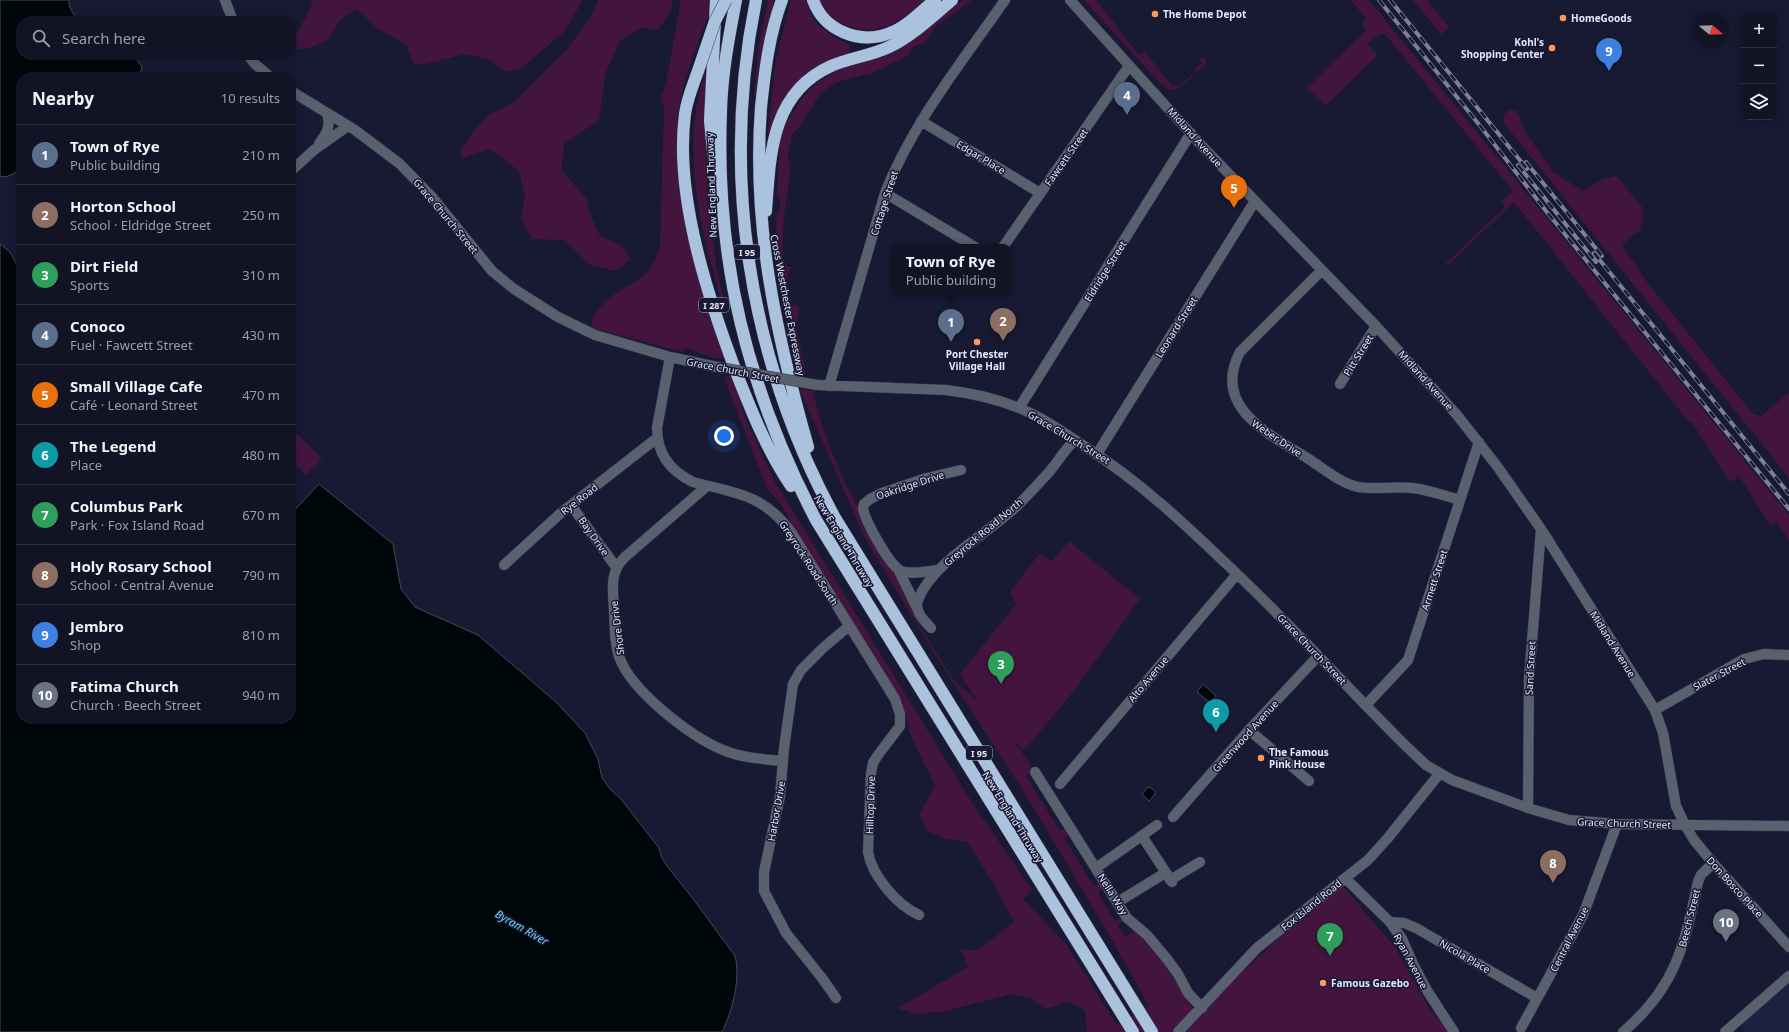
<!DOCTYPE html>
<html lang="en">
<head>
<meta charset="utf-8">
<style>
  body { margin:0; font-family:"Noto Sans",sans-serif; background:#1b1d2e; color:#f1f3f6 }
  .controls { position:absolute; right:12px; top:12px; display:grid; overflow:hidden; border-radius:8px; box-shadow:0 2px 10px #0003 }
  .controls button { width:36px; height:36px; display:grid; place-items:center; padding:0; border:0; border-bottom:1px solid #313343; background:#121426; color:#f1f3f6; font:20px sans-serif }
  .compass { position:absolute; left:1693px; top:12px; width:36px; height:36px; border-radius:50%; background:#121426; box-shadow:0 2px 10px #0003; rotate:109deg }
  .you { position:absolute; left:724px; top:436px; width:14px; height:14px; margin:-10px; border:3px solid #fff; border-radius:50%; background:#1a73e8; box-shadow:0 0 0 6px #1a73e833 }
  .badge { display:grid; place-items:center; width:26px; height:26px; border-radius:50%; background:#ff9b5a; color:#fff; font-size:13px; font-weight:700 }
  .pin { position:absolute; translate:-50% -33px; filter:drop-shadow(0 1px 2px #0008) }
  .pin::after { content:''; position:absolute; top:21px; width:14px; height:12px; background:inherit; clip-path:polygon(0 0,100% 0,50% 100%) }
  .popup { position:absolute; left:891px; top:244px; width:120px; height:52px; box-sizing:border-box; display:grid; place-content:center; border-radius:8px; background:#121426; filter:drop-shadow(0 1px 3px #0005); font-size:13px; white-space:nowrap; color:#9c9ea7 }
  .popup b { font-size:15px; color:#f1f3f6 }
  .popup::after { content:''; position:absolute; left:50%; top:100%; margin-left:-8px; border:8px solid transparent; border-top-color:#121426 }
  .list { margin:0; padding:0; list-style:none }
  h2 { display:flex; justify-content:space-between; align-items:center; height:52px; margin:0; padding:0 16px; font-size:17px }
  h2 small { font-size:13px; font-weight:400; color:#9c9ea7 }
  .list li { display:grid; grid-template-columns:26px 1fr auto; gap:12px; align-items:center; box-sizing:border-box; height:60px; padding:0 16px; border-top:1px solid #313343 }
  .list b { display:block; font-size:15px; white-space:nowrap }
  .list p { margin:0; font-size:13px; white-space:nowrap; color:#9c9ea7 }
  .list em { font-size:13px; font-style:normal; color:#9c9ea7 }
  .icon { flex:none; width:22px; height:22px; fill:none; stroke:currentColor; stroke-width:2; stroke-linecap:round; stroke-linejoin:round }
  .map { position:relative; flex:none; width:1789px; height:1032px; overflow:hidden }
  .search { position:absolute; background:#121426; box-shadow:0 2px 10px #0003; left:16px; top:16px; width:280px; height:44px; display:flex; align-items:center; gap:10px; box-sizing:border-box; padding:0 14px; border-radius:16px; color:#9c9ea7; font-size:15px }
  .panel { position:absolute; background:#121426; box-shadow:0 2px 10px #0003; left:16px; top:72px; width:280px; height:652px; border-radius:16px }
  .map>svg:first-child { display:block }
</style>
</head>
<body>
<div class="map">
<svg width="1789" height="1032" viewBox="0 0 1789 1032">
  <rect width="100%" height="100%" fill="#181a33"/>
  <!-- built -->
  <path fill="#1e2040" d="M1789 983V1032H1746L1742 1029 1743 1023Z"/>
  <!-- green -->
  <path fill="#43153e" d="M312 0H583L564 32 520 69 505 71 488 59 465 54 422 65 413 63 407 45 378 29 356 9 340 20 328 40 306 49H298L294 39 310 9Z
    M599 0H673L670 12 658 30 642 27 620 41 605 74 599 120 564 144 561 170 586 198 590 213 600 236 621 245 631 259 615 271 590 265 565 240 532 239 521 218 525 195 519 171 490 149 462 158 461 150 474 130 489 115 515 102 537 79 566 51 590 18Z
    M681 0H710C709 18 705 24 699 40 691 61 683 82 680 104 666 190 700 278 725 359L714 358 685 348 683 352 600 330 594 328 591 323C600 297 626 290 645 274 653 267 657 256 660 247L664 109 661 97 666 84Z
    M768 0H775L762 52 756 96H754L759 44Z
    M791 0H806C812 27 828 34 850 45L849 54 821 67 771 135 768 134 776 59Z
    M819 0H925C916 7 908 16 898 21 868 37 836 31 819 0Z
    M963 0H972L936 26 924 43 913 47 906 57 872 73 837 82 820 94 798 129 792 134 787 158 791 163 783 224 782 264 791 267 786 281 790 303 800 307 796 325 806 374 801 373 778 278 776 218 781 204 777 195 780 142 786 123 800 101 816 83 846 65 873 60 895 51 915 38Z
    M1084 0H1096L1139 55 1145 52 1172 85H1179L1196 72V68L1202 63 1200 60 1204 57 1206 63 1204 66 1179 88 1169 90 1160 83Z
    M1351 0H1369L1789 515V541L1777 521 1770 525 1739 476 1730 482 1691 421 1689 422 1514 202 1447 266 1445 264 1505 207 1501 201 1513 191 1385 34H1381L1367 44 1378 55 1325 106 1307 88 1366 30 1362 24 1366 19Z
    M1413 0H1427L1449 27 1442 35Z
    M707 67C703 144 706 223 723 298L721 299C699 225 679 142 707 67Z
    M1508 110 1517 111 1523 128 1553 172 1583 191 1601 180 1616 176 1642 207 1643 217 1640 230 1631 236 1622 245 1647 282 1753 414 1761 416 1789 393V478L1504 123V115Z
    M729 376H732L745 418 775 482 969 798 1032 890 1023 899 1066 944 1117 1025 1149 1006 1115 945 1024 792 934 653 864 536 799 388 813 391C829 467 873 535 911 602L914 617 952 678 978 702 960 674 1016 604 1010 592 1039 554 1052 561 1069 541 1140 599 1073 692 1027 747H1026L1023 750 1012 739 1031 765 1029 769 1030 773 1026 776 1060 831 1065 829 1069 835 1064 838 1094 886 1100 883 1103 889 1098 893 1115 921 1121 918 1123 920 1118 925 1125 937 1134 931 1136 932 1161 959 1193 1009 1170 1032H1087L1085 1010 1069 1002 1045 1009 1032 999 1011 994 946 1011 916 1014 898 1008 968 967 961 950H977L1014 922 999 893 968 842C955 839 931 839 924 825 922 822 921 817 920 813L935 786 911 736 902 701 825 581 780 503 767 488 724 378Z
    M293 430 322 459 306 475 291 461V432Z
    M1339 882 1395 947 1430 1010 1449 1032H1178Z"/>
  <!-- water -->
  <path fill="#00070b" stroke="#444a52" d="M0 0H69C68 8 74 15 79 21H21V55H134L142 67 139 77H21V170L6 177 0 176Z
    M0 244 10 252 21 272V719H291V514L319 484 393 544 401 589 415 607 478 635 556 702 585 733 598 759 602 778 610 789 621 799 659 848 662 858 667 866 694 900 735 956C741 978 732 1012 722 1032H0Z
    M291 472 295 477 296 489 291 494Z
    M1203 684 1216 696 1210 703 1197 692Z
    M1148 787C1152 788 1155 790 1155 794L1149 801 1142 794Z"/>
  <g fill="none" stroke-linecap="round" stroke-linejoin="round">
    <defs>
      <path id="minor" d="M225 0 233 21
        M1070 0 1202 146 1376 326 1457 415 1497 466 1541 529 1655 710 1663 733 1676 806 1685 825 1694 840 1713 863 1789 947
        M248 55 254 63 270 77
        M291 91 355 130 400 164 432 197 492 271 514 289 558 317 595 335 670 357 712 366
        M921 121 1040 193
        M319 144C327 133 331 126 327 114
        M291 171 314 150 348 126
        M885 193 975 247
        M1003 247 1129 66
        M1322 270 1240 352C1211 407 1269 434 1307 458 1323 468 1340 483 1358 487 1376 490 1395 486 1413 488 1429 490 1445 496 1460 500
        M670 357 657 428C657 454 670 471 693 482 735 493 763 494 791 532L895 699 900 714V726L878 755 873 763 871 773 868 852C872 876 897 905 919 915
        M1340 384 1376 326
        M817 385 946 390C971 393 995 398 1019 408 1042 417 1063 432 1084 446 1141 482 1188 527 1237 574 1296 630 1350 691 1408 748L1426 765 1452 780 1528 808 1569 820 1617 824 1789 826
        M829 386 885 193C913 122 962 62 1005 0
        M1019 408 1191 133
        M1097 454 1255 201
        M707 486 625 557C609 572 613 590 614 610 615 626 614 644 620 659 633 692 691 737 723 750 742 758 763 759 783 761
        M571 505 616 567
        M504 565 562 512 657 438
        M898 569 917 608
        M938 570C927 571 912 575 901 571 889 565 866 522 863 509L864 504 870 499 882 493 927 478 961 470
        M931 628C924 620 914 612 918 600 932 562 990 533 1019 504 1030 493 1040 482 1050 471 1059 460 1065 449 1075 440
        M1366 705 1408 660 1479 442
        M1655 710 1744 659 1764 654 1789 655
        M1249 730 1309 781
        M1035 772 1127 918 1147 935 1167 959 1178 974 1188 993 1202 1008
        M1060 784 1237 574
        M1528 808 1529 679 1541 529
        M1173 817 1249 730 1318 656
        M1142 836 1172 882
        M1096 868 1157 825
        M1345 878 1390 922 1402 939 1414 966 1428 992 1454 1032
        M1170 880 1200 862
        M1118 902 1165 873
        M1390 922 1404 923 1416 928 1537 998
        M836 998 822 978 786 933 764 891V872L780 796 784 748 793 684 801 670 823 648 849 626
        M1521 1028 1583 915 1617 824
        M1178 1032 1257 948 1368 860 1387 839 1440 773
        M1623 1032C1676 987 1684 946 1698 882L1701 875 1713 863
        M1725 1032 1789 976"/>
      <path id="highway" d="M736 0C729 37 722 73 721 111 715 260 747 388 816 520L1133 1032
        M756 0C720 177 749 360 835 518L1152 1032
        M782 0C769 35 765 70 761 107 752 225 776 334 808 447
        M813 0C824 31 860 45 890 33 907 27 921 11 935 0
        M698 71C693 85 687 99 685 114 674 196 709 301 738 377 753 415 768 452 791 486
        M714 162 710 121 716 0
        M766 211C770 155 771 93 831 66 849 58 870 56 889 47 912 36 932 17 952 0"/>
    </defs>
    <!-- minor casing -->
    <use href="#minor" stroke="#35374f" stroke-width="11"/>
    <!-- highway casing -->
    <use href="#highway" stroke="#35374f" stroke-width="13"/>
    <!-- minor -->
    <use href="#minor" stroke="#58616d" stroke-width="10"/>
    <!-- highway -->
    <use href="#highway" stroke="#aac2de" stroke-width="12"/>
    <defs>
      <path id="rail" d="M1379 0 1481 127 1546 211 1789 509
        M1390 0 1527 169
        M1526 162 1602 256
        M1518 165 1596 262
        M1594 253 1789 494"/>
    </defs>
    <!-- rail casing -->
    <use href="#rail" stroke="#7e8096" stroke-width="4"/>
    <!-- rail -->
    <use href="#rail" stroke="#181a33" stroke-width="2.5" stroke-dasharray="8" stroke-linecap="butt"/>
    <defs>
      <path id="minor-bridge" d="M712 366 817 385"/>
      <path id="highway-bridge" d="M698 71 715 21 726 0"/>
    </defs>
    <!-- minor-bridge casing -->
    <use href="#minor-bridge" stroke="#35374f" stroke-width="11" stroke-linecap="butt"/>
    <!-- highway-bridge casing -->
    <use href="#highway-bridge" stroke="#35374f" stroke-width="13" stroke-linecap="butt"/>
    <!-- minor-bridge -->
    <use href="#minor-bridge" stroke="#58616d" stroke-width="10"/>
    <!-- highway-bridge -->
    <use href="#highway-bridge" stroke="#aac2de" stroke-width="12"/>
  </g>
  <!-- markers -->
  <g fill="#ff9b5a" stroke="#181a33" stroke-width="1.5">
    <circle cx="1155" cy="14" r="4"/>
    <circle cx="1563" cy="18" r="4"/>
    <circle cx="1552" cy="48" r="4"/>
    <circle cx="977" cy="342" r="4"/>
    <circle cx="1261" cy="758" r="4"/>
    <circle cx="1323" cy="983" r="4"/>
  </g>
  <g text-anchor="middle" dominant-baseline="central" stroke-width="3" stroke-linejoin="round" paint-order="stroke">
    <!-- shield labels -->
    <g fill="#181a33" stroke="#a7aabe" stroke-width="1">
      <rect x="734" y="245" width="26" height="14" rx="3"/>
      <rect x="699" y="298" width="30" height="14" rx="3"/>
      <rect x="966" y="746" width="26" height="14" rx="3"/>
    </g>
    <g font-size="9" font-weight="bold" fill="#e4e7f9">
      <text x="747" y="252">I 95</text>
      <text x="714" y="305">I 287</text>
      <text x="979" y="753">I 95</text>
    </g>
    <!-- poi labels -->
    <g font-size="10" font-weight="bold" fill="#e4e7f9" stroke="#181a33" text-anchor="start">
      <text x="1163" y="14">The Home Depot</text>
      <text x="1571" y="18">HomeGoods</text>
      <text x="1544" y="42" text-anchor="end">Kohl's<tspan x="1544" dy="12">Shopping Center</tspan></text>
      <text x="977" y="354" text-anchor="middle">Port Chester<tspan x="977" dy="12">Village Hall</tspan></text>
      <text x="1269" y="752">The Famous<tspan x="1269" dy="12">Pink House</tspan></text>
      <text x="1331" y="983">Famous Gazebo</text>
    </g>
    <!-- street labels -->
    <g font-size="10" fill="#e4e7f9" stroke="#181a33">
      <text transform="translate(1195 137) rotate(48)">Midland Avenue</text>
      <text transform="translate(981 157) rotate(31)">Edgar Place</text>
      <text transform="translate(1066 157) rotate(-55)">Fawcett Street</text>
      <text transform="translate(711 185) rotate(-92)">New England Thruway</text>
      <text transform="translate(884 203) rotate(-72)">Cottage Street</text>
      <text transform="translate(446 216) rotate(50)">Grace Church Street</text>
      <text transform="translate(1105 271) rotate(-58)">Eldridge Street</text>
      <text transform="translate(788 305) rotate(79)">Cross Westchester Expressway</text>
      <text transform="translate(1176 327) rotate(-58)">Leonard Street</text>
      <text transform="translate(1358 355) rotate(-58)">Pitt Street</text>
      <text transform="translate(733 370) rotate(11)">Grace Church Street</text>
      <text transform="translate(1426 380) rotate(48)">Midland Avenue</text>
      <text transform="translate(1069 437) rotate(31)">Grace Church Street</text>
      <text transform="translate(1277 438) rotate(34)">Weber Drive</text>
      <text transform="translate(910 485) rotate(-18)">Oakridge Drive</text>
      <text transform="translate(579 499) rotate(-38)">Rye Road</text>
      <text transform="translate(983 532) rotate(-40)">Greyrock Road North</text>
      <text transform="translate(594 536) rotate(55)">Bay Drive</text>
      <text transform="translate(844 541) rotate(59)">New England Thruway</text>
      <text transform="translate(809 563) rotate(57)">Greyrock Road South</text>
      <text transform="translate(1434 580) rotate(-72)">Armett Street</text>
      <text transform="translate(617 628) rotate(-97)">Shore Drive</text>
      <text transform="translate(1613 644) rotate(58)">Midland Avenue</text>
      <text transform="translate(1312 649) rotate(46)">Grace Church Street</text>
      <text transform="translate(1530 668) rotate(-87)">Sand Street</text>
      <text transform="translate(1719 674) rotate(-28)">Slater Street</text>
      <text transform="translate(1148 679) rotate(-50)">Alto Avenue</text>
      <text transform="translate(1245 736) rotate(-48)">Greenwood Avenue</text>
      <text transform="translate(870 805) rotate(-88)">Hilltop Drive</text>
      <text transform="translate(776 811) rotate(-80)">Harbor Drive</text>
      <text transform="translate(1013 817) rotate(58)">New England Thruway</text>
      <text transform="translate(1624 823) rotate(2)">Grace Church Street</text>
      <text transform="translate(1735 887) rotate(48)">Don Bosco Place</text>
      <text transform="translate(1113 894) rotate(58)">Nella Way</text>
      <text transform="translate(1311 905) rotate(-39)">Fox Island Road</text>
      <text transform="translate(1689 918) rotate(-76)">Beech Street</text>
      <text transform="translate(1569 939) rotate(-63)">Central Avenue</text>
      <text transform="translate(1465 956) rotate(30)">Nicola Place</text>
      <text transform="translate(1411 961) rotate(62)">Ryan Avenue</text>
    </g>
    <!-- water labels -->
    <g font-size="11" font-style="italic" fill="#6ad2f9" stroke="#181a33">
      <text transform="translate(522 927) rotate(30)">Byram River</text>
    </g>
  </g>
</svg>
<div class="controls">
<button>+</button>
<button>−</button>
<button><svg class="icon" aria-label="layers" viewBox="0 0 24 24"><path d="M12 4l9 5-9 5-9-5zM3 14l9 5 9-5"/></svg></button>
</div>
<svg class="compass" viewBox="-18 -18 36 36"><path d="M0-13l5 13h-10z" fill="#e53935"/><path d="M0 13l5-13h-10z" fill="#9c9ea7"/></svg>
<div class="you"></div>
<div class="pin badge" style="left:951px;top:342px;background:#5c6f8a">1</div>
<div class="popup"><b>Town of Rye</b>Public building</div>
<div class="pin badge" style="left:1003px;top:341px;background:#8d6e63">2</div>
<div class="pin badge" style="left:1001px;top:684px;background:#2e9e5b">3</div>
<div class="pin badge" style="left:1127px;top:115px;background:#5c6f8a">4</div>
<div class="pin badge" style="left:1234px;top:208px;background:#e8710a">5</div>
<div class="pin badge" style="left:1216px;top:732px;background:#0f9aa8">6</div>
<div class="pin badge" style="left:1330px;top:956px;background:#2e9e5b">7</div>
<div class="pin badge" style="left:1553px;top:883px;background:#8d6e63">8</div>
<div class="pin badge" style="left:1609px;top:71px;background:#3f7fe0">9</div>
<div class="pin badge" style="left:1726px;top:942px;background:#6b7280">10</div>
<div class="search"><svg class="icon" aria-label="search" viewBox="0 0 24 24"><circle cx="10" cy="10" r="6"/><path d="M15 15l6 6"/></svg>Search here</div>
<section class="panel">
<h2>Nearby<small>10 results</small></h2>
<ul class="list">
<li><span class="badge" style="background:#5c6f8a">1</span><div><b>Town of Rye</b><p>Public building</p></div><em>210 m</em></li>
<li><span class="badge" style="background:#8d6e63">2</span><div><b>Horton School</b><p>School · Eldridge Street</p></div><em>250 m</em></li>
<li><span class="badge" style="background:#2e9e5b">3</span><div><b>Dirt Field</b><p>Sports</p></div><em>310 m</em></li>
<li><span class="badge" style="background:#5c6f8a">4</span><div><b>Conoco</b><p>Fuel · Fawcett Street</p></div><em>430 m</em></li>
<li><span class="badge" style="background:#e8710a">5</span><div><b>Small Village Cafe</b><p>Café · Leonard Street</p></div><em>470 m</em></li>
<li><span class="badge" style="background:#0f9aa8">6</span><div><b>The Legend</b><p>Place</p></div><em>480 m</em></li>
<li><span class="badge" style="background:#2e9e5b">7</span><div><b>Columbus Park</b><p>Park · Fox Island Road</p></div><em>670 m</em></li>
<li><span class="badge" style="background:#8d6e63">8</span><div><b>Holy Rosary School</b><p>School · Central Avenue</p></div><em>790 m</em></li>
<li><span class="badge" style="background:#3f7fe0">9</span><div><b>Jembro</b><p>Shop</p></div><em>810 m</em></li>
<li><span class="badge" style="background:#6b7280">10</span><div><b>Fatima Church</b><p>Church · Beech Street</p></div><em>940 m</em></li>
</ul>
</section>
</div>
</body>
</html>
